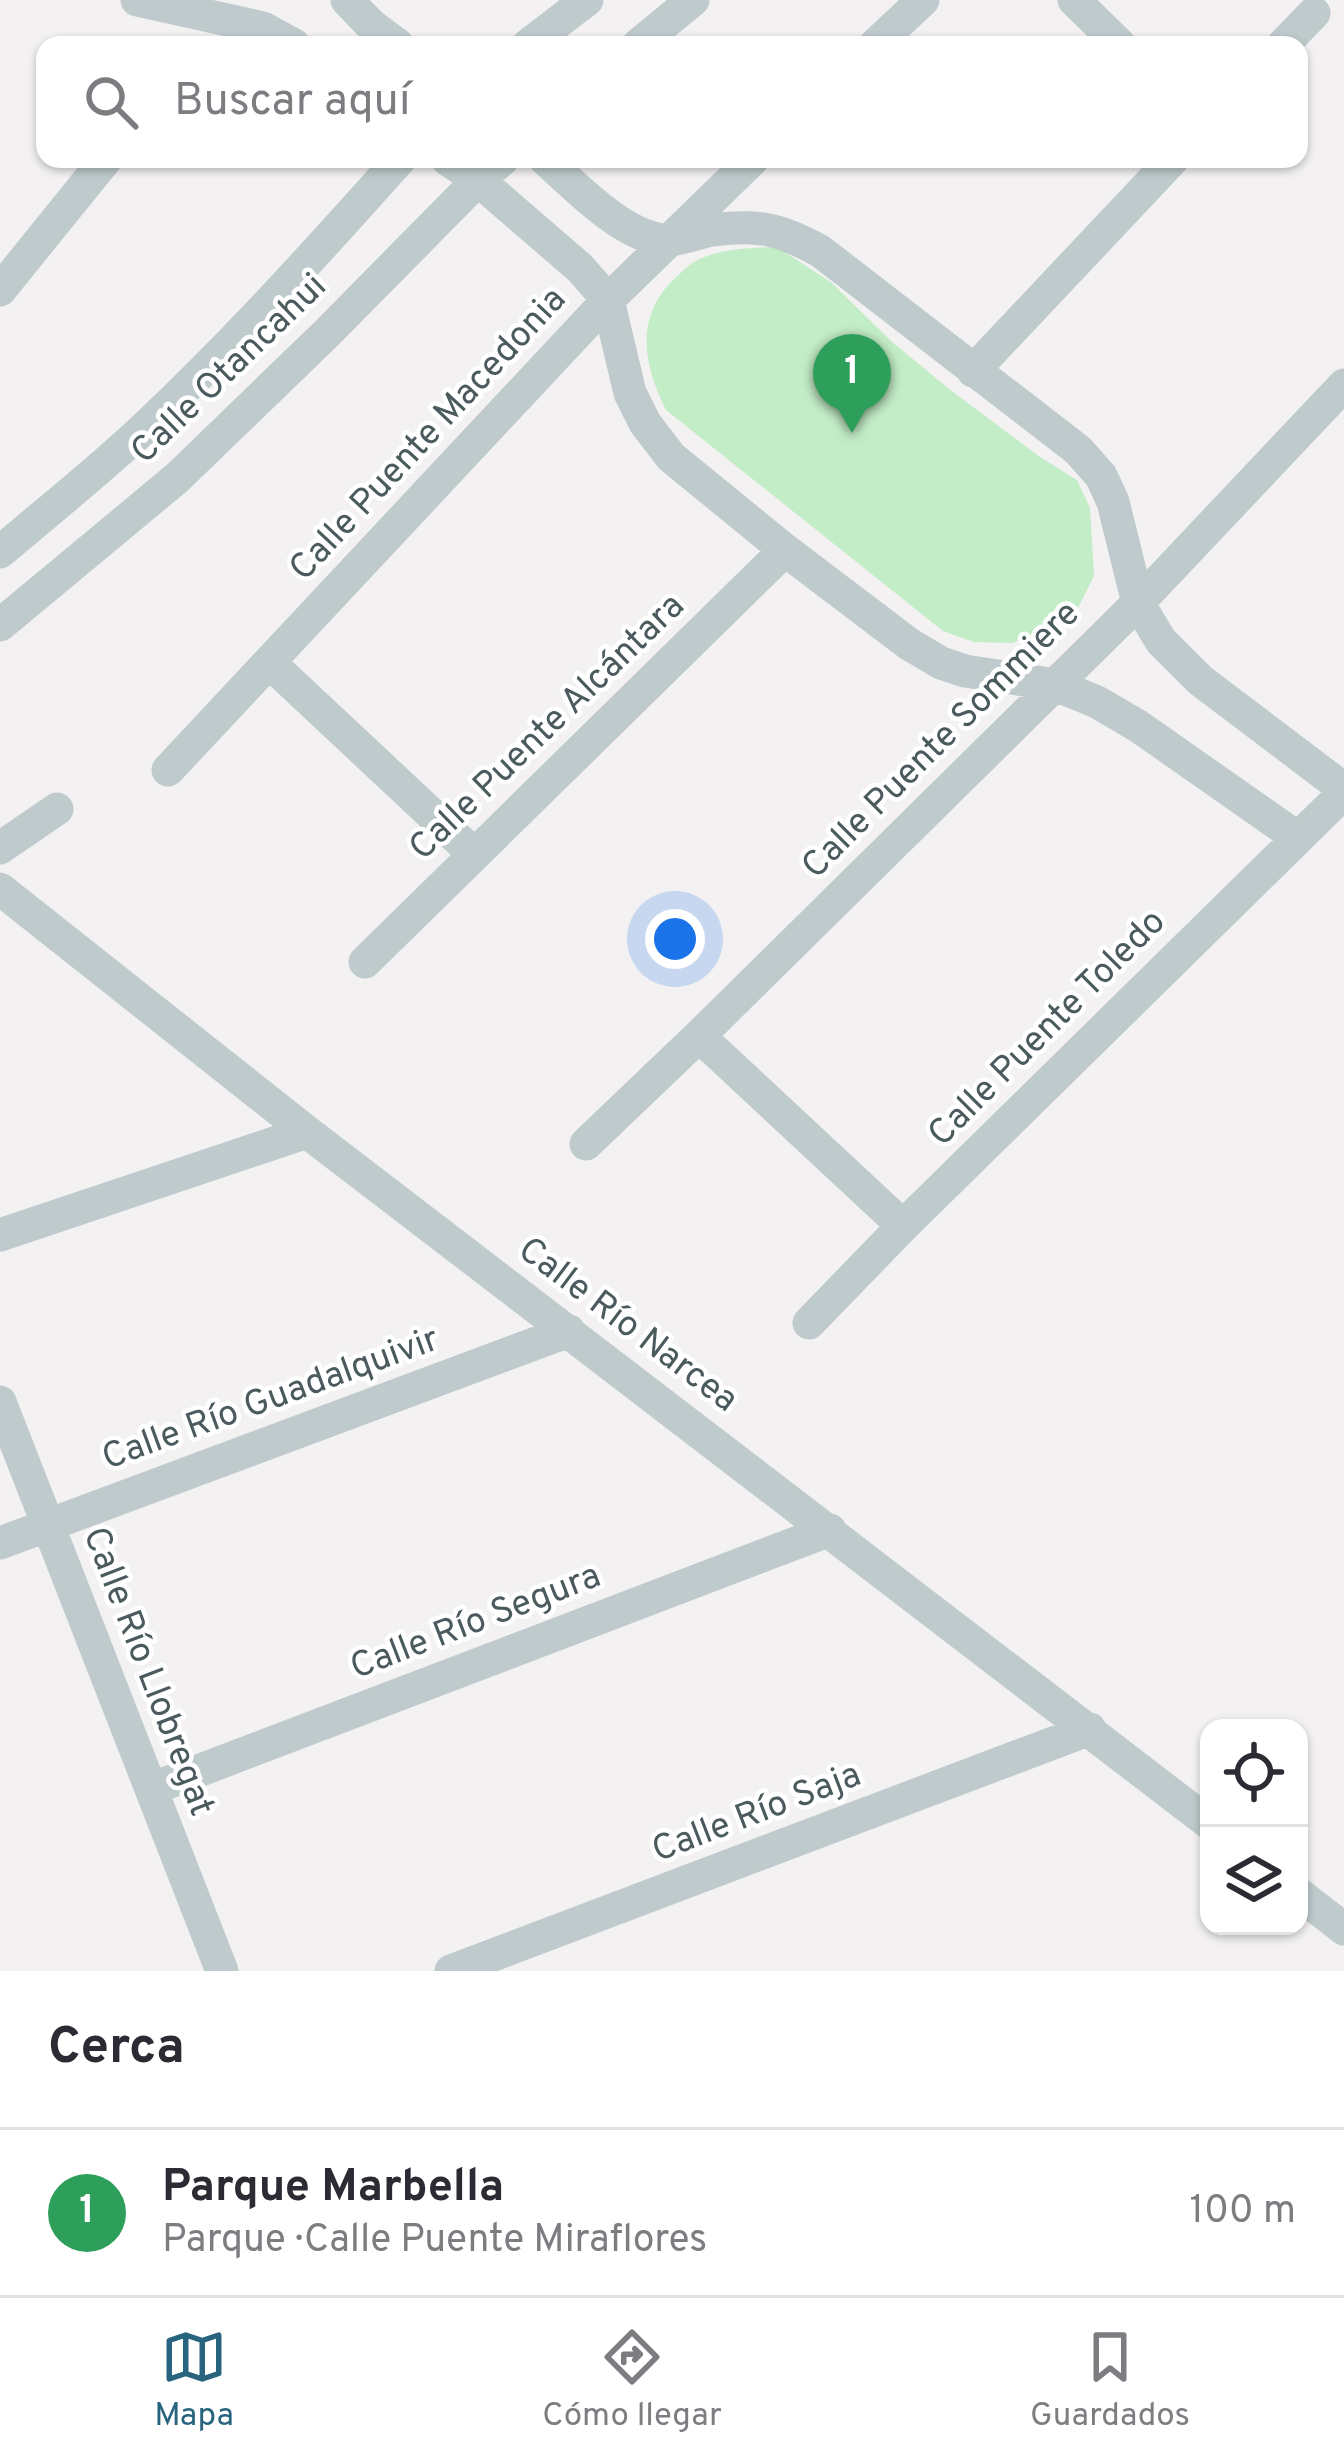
<!DOCTYPE html>
<html lang="es">
<head>
<meta charset="utf-8">
<style>
  body { margin:0; font-family:Overpass,sans-serif; background:#f7f7f7; color:#2b2b33 }
  .controls { position:absolute; right:36px; bottom:36px; display:grid; overflow:hidden; border-radius:24px; box-shadow:0 3px 9px #0004 }
  .controls button { width:108px; height:108px; display:grid; place-items:center; padding:0; border:0; border-bottom:3px solid #e1e1e2; background:#fff; color:#2b2b33; font:60px sans-serif }
  .you { position:absolute; left:675px; top:939px; width:42px; height:42px; margin:-30px; border:9px solid #fff; border-radius:50%; background:#1a73e8; box-shadow:0 0 0 18px #1a73e833 }
  .badge { display:grid; place-items:center; width:78px; height:78px; border-radius:50%; background:#28647e; color:#fff; font-size:39px; font-weight:700 }
  .pin { position:absolute; translate:-50% -99px; filter:drop-shadow(0 3px 6px #0008) }
  .pin::after { content:''; position:absolute; top:63px; width:42px; height:36px; background:inherit; clip-path:polygon(0 0,100% 0,50% 100%) }
  .list { margin:0; padding:0; list-style:none }
  h2 { display:flex; justify-content:space-between; align-items:center; height:156px; margin:0; padding:0 48px; font-size:51px }
  h2 small { font-size:39px; font-weight:400; color:#7c7c81 }
  .list li { display:grid; grid-template-columns:78px 1fr auto; gap:36px; align-items:center; box-sizing:border-box; height:168px; padding:0 48px; border-top:3px solid #e1e1e2 }
  .list b { display:block; font-size:45px; white-space:nowrap }
  .list p { margin:0; font-size:39px; white-space:nowrap; color:#7c7c81 }
  .list em { font-size:39px; font-style:normal; color:#7c7c81 }
  .icon { flex:none; width:66px; height:66px; fill:none; stroke:currentColor; stroke-width:2; stroke-linecap:round; stroke-linejoin:round }
  .map { position:relative; flex:none; width:1344px; height:1971px; overflow:hidden }
  .search { position:absolute; background:#fff; box-shadow:0 3px 9px #0004; left:36px; right:36px; top:36px; height:132px; display:flex; align-items:center; gap:30px; box-sizing:border-box; padding:0 42px; border-radius:24px; color:#7c7c81; font-size:45px }
  .sheet { height:324px; background:#fff }
  nav { display:flex; justify-content:space-around; align-items:center; box-sizing:border-box; height:168px; border-top:3px solid #e1e1e2; background:#fff; font-size:33px; color:#7c7c81 }
  nav a { display:grid; justify-items:center; gap:6px }
  nav .on { color:#28647e }
  .map>svg:first-child { display:block }
</style>
</head>
<body>
<div class="map">
<svg width="1344" height="1971" viewBox="0 0 1344 1971">
  <rect width="100%" height="100%" fill="#f3f1f2"/>
  <!-- green -->
  <path fill="#c3edc7" d="M777 247 832 283 891 341 949 389 1040 457 1077 480 1090 508 1094 576 1078 608 1047 628 1013 643 974 642 943 631 666 410C644 366 634 319 673 280 680 274 687 266 694 262 719 248 749 248 777 247Z"/>
  <g fill="none" stroke-linecap="round" stroke-linejoin="round">
    <!-- street -->
    <path stroke="#becacc" stroke-width="33" d="M137 0 263 28 294 45
      M347 0 371 25 398 45
      M1074 0 1120 45
      M528 45 587 0
      M638 45 693 0
      M875 45 923 0
      M1283 45 1314 13
      M447 159 478 180 580 268 608 300 630 393 645 423 671 457 785 550 909 644 941 663 965 671 1056 685 1097 702 1138 726 1298 838
      M545 159C575 186 625 239 667 240 682 240 699 232 713 230 759 224 780 229 820 251L1078 450 1101 476 1113 502 1138 603 1161 641 1200 680 1344 789
      M0 290 106 159
      M973 371 1173 159
      M0 552C47 512 95 474 140 432 232 346 316 253 400 159
      M0 625 177 478 327 333 478 180 503 159
      M270 663 474 854
      M168 770 608 300 753 159
      M0 848 57 809
      M0 889 307 1132 1209 1823
      M365 962 785 550
      M699 1036 903 1226
      M586 1144 699 1036 1138 603 1344 385
      M0 1235 307 1132
      M809 1323 903 1226 1344 793
      M0 1402 222 1971
      M0 1543 569 1331
      M151 1789 830 1530
      M1299 1894 1344 1929
      M451 1971 1090 1729"/>
  </g>
  <g text-anchor="middle" dominant-baseline="central" stroke-width="9" stroke-linejoin="round" paint-order="stroke">
    <!-- street labels -->
    <g font-size="36" fill="#4a5a5d" stroke="#fff">
      <text transform="translate(230 370) rotate(-44)">Calle Otancahui</text>
      <text transform="translate(429 435) rotate(-47)">Calle Puente Macedonia</text>
      <text transform="translate(548 728) rotate(-44)">Calle Puente Alcántara</text>
      <text transform="translate(942 741) rotate(-45)">Calle Puente Sommiere</text>
      <text transform="translate(1048 1029) rotate(-45)">Calle Puente Toledo</text>
      <text transform="translate(627 1326) rotate(37)">Calle Río Narcea</text>
      <text transform="translate(271 1400) rotate(-20)">Calle Río Guadalquivir</text>
      <text transform="translate(476 1623) rotate(-21)">Calle Río Segura</text>
      <text transform="translate(147 1672) rotate(69)">Calle Río Llobregat</text>
      <text transform="translate(757 1814) rotate(-21)">Calle Río Saja</text>
    </g>
  </g>
</svg>
<div class="controls">
<button><svg class="icon" aria-label="locate" viewBox="0 0 24 24"><circle cx="12" cy="12" r="6"/><path d="M12 2v4M12 18v4M2 12h4M18 12h4"/></svg></button>
<button><svg class="icon" aria-label="layers" viewBox="0 0 24 24"><path d="M12 4l9 5-9 5-9-5zM3 14l9 5 9-5"/></svg></button>
</div>
<div class="you"></div>
<div class="pin badge" style="left:852px;top:433px;background:#2e9e5b">1</div>
<div class="search"><svg class="icon" aria-label="search" viewBox="0 0 24 24"><circle cx="10" cy="10" r="6"/><path d="M15 15l6 6"/></svg>Buscar aquí</div>
</div>
<section class="sheet">
<h2>Cerca<small></small></h2>
<ul class="list">
<li><span class="badge" style="background:#2e9e5b">1</span><div><b>Parque Marbella</b><p>Parque · Calle Puente Miraflores</p></div><em>100 m</em></li>
</ul>
</section>
<nav>
<a class="on"><svg class="icon" aria-label="map" viewBox="0 0 24 24"><path d="M3 6l6-2 6 2 6-2v14l-6 2-6-2-6 2zM9 4v14M15 6v14"/></svg>Mapa</a>
<a><svg class="icon" aria-label="directions" viewBox="0 0 24 24"><path d="M12 3l9 9-9 9-9-9zM9 14v-3h6M13 9l2 2-2 2"/></svg>Cómo llegar</a>
<a><svg class="icon" aria-label="saved" viewBox="0 0 24 24"><path d="M7 4h10v16l-5-4-5 4z"/></svg>Guardados</a>
</nav>
</body>
</html>
